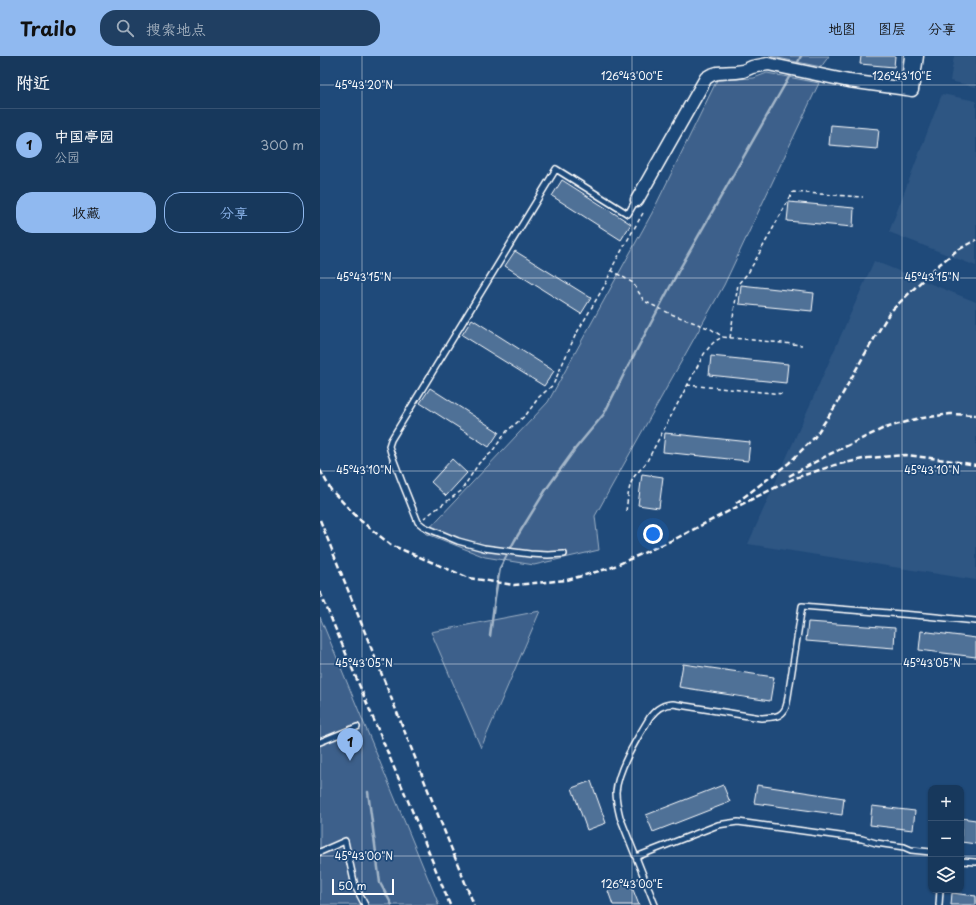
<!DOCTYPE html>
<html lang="zh">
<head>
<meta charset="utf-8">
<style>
  body { margin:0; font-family:"Playpen Sans","LXGW WenKai TC",sans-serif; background:#203f62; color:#f1f3f6 }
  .controls { position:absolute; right:12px; bottom:12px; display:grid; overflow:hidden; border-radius:8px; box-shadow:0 1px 3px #0004 }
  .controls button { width:36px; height:36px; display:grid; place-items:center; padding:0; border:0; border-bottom:1px solid #365272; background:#17385c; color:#f1f3f6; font:20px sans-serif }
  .scale { position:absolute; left:12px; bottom:10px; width:62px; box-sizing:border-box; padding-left:4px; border:2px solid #fff; border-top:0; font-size:11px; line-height:14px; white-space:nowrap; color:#fff; -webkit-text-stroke:3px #1f4a7a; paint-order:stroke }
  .you { position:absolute; left:333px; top:478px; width:14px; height:14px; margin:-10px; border:3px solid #fff; border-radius:50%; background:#1a73e8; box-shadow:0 0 0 6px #1a73e833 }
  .badge { display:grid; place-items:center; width:26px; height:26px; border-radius:50%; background:#90b9f0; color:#111; font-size:13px; font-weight:700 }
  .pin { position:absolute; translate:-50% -33px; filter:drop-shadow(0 1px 2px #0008) }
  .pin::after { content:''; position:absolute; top:21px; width:14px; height:12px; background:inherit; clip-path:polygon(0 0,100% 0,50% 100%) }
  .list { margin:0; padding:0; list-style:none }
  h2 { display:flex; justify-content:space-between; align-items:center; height:52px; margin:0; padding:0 16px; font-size:17px }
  h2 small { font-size:13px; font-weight:400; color:#9eacbb }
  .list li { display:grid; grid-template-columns:26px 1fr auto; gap:12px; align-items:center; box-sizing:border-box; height:72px; padding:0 16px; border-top:1px solid #365272 }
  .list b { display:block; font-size:15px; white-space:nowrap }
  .list p { margin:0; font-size:13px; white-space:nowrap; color:#9eacbb }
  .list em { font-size:13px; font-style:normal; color:#9eacbb }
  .actions { display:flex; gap:8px; padding:12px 16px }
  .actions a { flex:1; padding:9px 0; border:1px solid #90b9f0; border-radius:16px; text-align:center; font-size:14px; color:#90b9f0 }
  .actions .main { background:#90b9f0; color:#111 }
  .icon { flex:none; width:22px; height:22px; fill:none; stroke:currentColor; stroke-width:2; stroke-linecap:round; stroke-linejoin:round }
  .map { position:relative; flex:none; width:656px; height:849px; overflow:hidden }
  header { display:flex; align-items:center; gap:24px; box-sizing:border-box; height:56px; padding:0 20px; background:#90b9f0; color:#111 }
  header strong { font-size:19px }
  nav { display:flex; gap:22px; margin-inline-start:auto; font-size:14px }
  .search { width:280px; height:36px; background:#203f62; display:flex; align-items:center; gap:10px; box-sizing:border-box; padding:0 14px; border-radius:16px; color:#9eacbb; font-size:15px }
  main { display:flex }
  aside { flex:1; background:#17385c }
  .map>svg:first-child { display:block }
</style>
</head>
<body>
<header>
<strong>Trailo</strong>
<div class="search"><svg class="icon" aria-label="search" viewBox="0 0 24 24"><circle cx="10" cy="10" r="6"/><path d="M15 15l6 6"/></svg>搜索地点</div>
<nav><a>地图</a><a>图层</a><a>分享</a></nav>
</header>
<main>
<aside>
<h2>附近<small></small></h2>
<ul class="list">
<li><span class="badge">1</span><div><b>中国亭园</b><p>公园</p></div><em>300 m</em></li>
</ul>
<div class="actions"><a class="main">收藏</a><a>分享</a></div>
</aside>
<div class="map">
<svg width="656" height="849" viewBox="0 0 656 849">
  <rect width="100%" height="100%" fill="#1f4a7a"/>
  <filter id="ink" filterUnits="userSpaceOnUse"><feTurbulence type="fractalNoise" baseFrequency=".025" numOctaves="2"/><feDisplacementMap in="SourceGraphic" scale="8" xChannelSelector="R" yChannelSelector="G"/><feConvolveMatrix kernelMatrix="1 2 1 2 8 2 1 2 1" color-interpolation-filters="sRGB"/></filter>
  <g filter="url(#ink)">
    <!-- built -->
    <path fill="#2e5683" d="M634 0H656V31L630 25Z
      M622 38 656 45V210L569 176Z
      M554 205 656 246V524L428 488Z"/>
    <!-- green -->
    <path fill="#3c618b" stroke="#9eb0c5" d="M449 0H509L501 11Z
      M447 17 499 27 404 229 275 460 279 494 214 509 165 501 105 477 228 346 332 157 397 24 434 22Z
      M220 555 161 692 111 576Z
      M0 561 119 849H0Z"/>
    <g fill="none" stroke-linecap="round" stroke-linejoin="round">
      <!-- stream -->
      <path stroke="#a3b5c8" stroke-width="2.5" d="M476 10 481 0
        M170 580 175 541 180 512 195 484 227 432 255 393 284 358 304 318 359 214 472 16
        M48 736 60 827 72 849"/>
    </g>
    <!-- building -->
    <path fill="#507197" stroke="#fff" d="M541 0H575L574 11 540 8Z
      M511 69 559 73 557 93 509 89Z
      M242 124 311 168 301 184 232 140Z
      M469 146 534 152 533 171 467 165Z
      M195 195 271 242 261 258 185 210Z
      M421 229 494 237 492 255 419 248Z
      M152 263 234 315 224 330 142 279Z
      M391 300 468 308 466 327 389 319Z
      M110 332 179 376 169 391 100 347Z
      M345 377 430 386 428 405 343 396Z
      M132 403 147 417 126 440 111 426Z
      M322 418 343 421 339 452 318 449Z
      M488 566 575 572 574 592 486 585Z
      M601 575 656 582V601L599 594Z
      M363 608 454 621 450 645 359 631Z
      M271 725 286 767 267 774 252 732Z
      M403 729 410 746 333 776 326 759Z
      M437 729 524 742 522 759 434 747Z
      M552 750 595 755 593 774 550 769Z
      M641 762 656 764V788L641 786Z
      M310 826 319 849H293L288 835Z
      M632 837 656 840V849H631Z"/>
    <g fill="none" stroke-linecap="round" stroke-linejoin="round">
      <defs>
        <path id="service" d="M244 498 228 499 210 498 164 492 138 485 109 473 103 470 98 466 82 426 71 397 69 390 71 384 236 113 308 158 316 144
          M0 686 37 671
          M0 796 25 785 35 830 45 849
          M316 801 398 769 404 768 418 766 542 783 556 787 584 791 591 794 611 796
          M641 805 656 806
          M335 849 300 761C298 753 296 745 296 736 298 712 318 681 330 661 336 653 343 648 353 648L441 662C454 661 464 662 467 647L482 550 606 560 656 565
          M619 849 620 834"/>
        <path id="tertiary" d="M591 0 587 33 592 34 597 0
          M317 144 386 22 391 19 397 17 416 16 423 15 432 11 448 8 529 25 587 33"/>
      </defs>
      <!-- service casing -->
      <use href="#service" stroke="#fff" stroke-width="8"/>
      <!-- tertiary casing -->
      <use href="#tertiary" stroke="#fff" stroke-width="15"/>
      <!-- path -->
      <path stroke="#fff" stroke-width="1.5" stroke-dasharray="4 3" stroke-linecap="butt" d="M291 214 313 227 324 245 351 258 391 273 403 281
        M410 282 418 228 428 217 435 205 473 136 543 141
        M367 329 463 338
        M306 455C308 443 308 426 317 417 320 414 323 411 326 407L384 298C390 290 393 285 403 281L482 289
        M104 462 141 435 159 407 171 397 187 375 206 359 219 341 233 329 255 280 286 227 294 208 323 157"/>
      <!-- service -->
      <use href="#service" stroke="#1f4a7a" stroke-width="5"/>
      <!-- tertiary -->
      <use href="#tertiary" stroke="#1f4a7a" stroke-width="12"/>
      <!-- rail -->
      <path stroke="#fff" stroke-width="2.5" stroke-dasharray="6 3" stroke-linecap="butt" d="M0 414 11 434 41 465 71 489 149 522 194 529 247 524 290 512 357 482 434 442 475 422 515 409 548 402 586 399 626 404 656 409
        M469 420 510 398 562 373 596 363 630 358 656 359
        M416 447 469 407 494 382 518 346 542 303 570 256 615 212 636 195 656 184
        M0 464 154 849
        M0 536 91 752 130 849"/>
    </g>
  </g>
  <!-- ticks -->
  <path fill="none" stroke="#fff" stroke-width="1" stroke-opacity="0.45" d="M42 0V849M312 0V849M582 0V849M0 29H656M0 222H656M0 415H656M0 608H656M0 800H611M641 800H656"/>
  <g font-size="10" text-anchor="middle" fill="#fff" stroke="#1f4a7a" stroke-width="3.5" stroke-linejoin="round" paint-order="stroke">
    <text x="312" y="24">126°43'00"E</text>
    <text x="582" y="24">126°43'10"E</text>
    <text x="44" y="33">45°43'20"N</text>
    <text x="44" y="225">45°43'15"N</text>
    <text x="612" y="225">45°43'15"N</text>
    <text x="44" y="418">45°43'10"N</text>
    <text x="612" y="418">45°43'10"N</text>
    <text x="44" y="611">45°43'05"N</text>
    <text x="612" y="611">45°43'05"N</text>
    <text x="44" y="804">45°43'00"N</text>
    <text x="312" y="832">126°43'00"E</text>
  </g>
</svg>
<div class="controls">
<button>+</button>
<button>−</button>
<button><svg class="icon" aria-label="layers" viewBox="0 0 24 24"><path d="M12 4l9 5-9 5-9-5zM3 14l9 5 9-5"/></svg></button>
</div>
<div class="scale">50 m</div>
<div class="you"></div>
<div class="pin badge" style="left:30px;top:705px">1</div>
</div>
</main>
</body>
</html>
